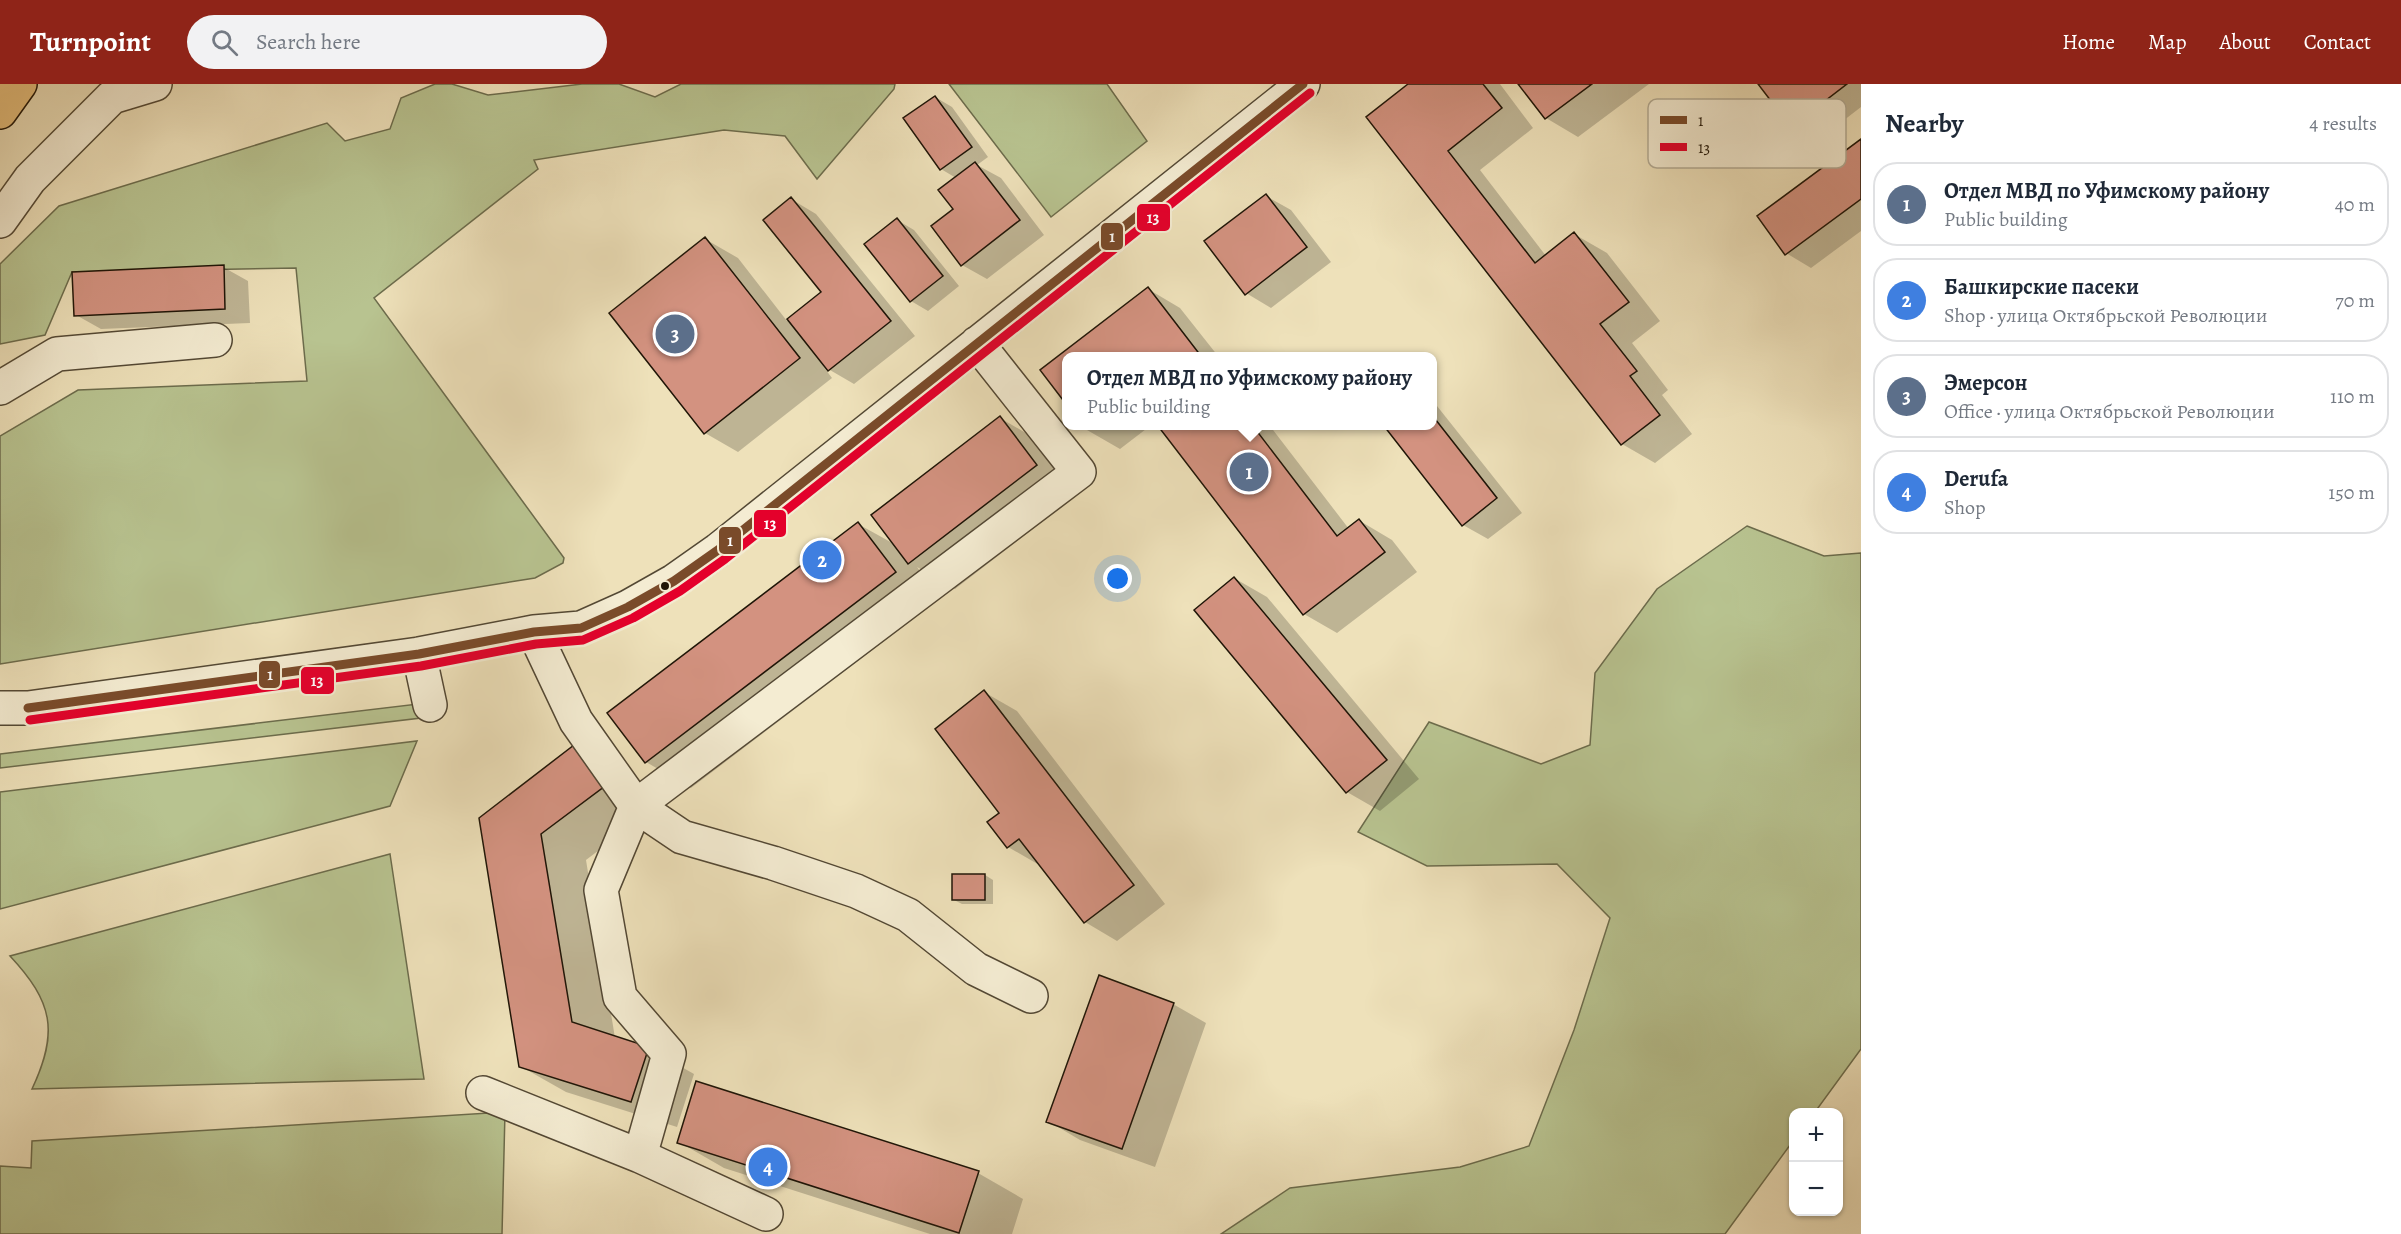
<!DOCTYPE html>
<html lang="en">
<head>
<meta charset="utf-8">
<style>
  body { margin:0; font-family:Alegreya,serif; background:#f2f2f3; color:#1f2937 }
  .controls { position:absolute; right:18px; bottom:18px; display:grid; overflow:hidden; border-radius:12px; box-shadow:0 2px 4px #0004 }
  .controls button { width:54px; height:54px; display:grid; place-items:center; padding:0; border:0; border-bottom:2px solid #e0e1e3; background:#fff; color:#1f2937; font:30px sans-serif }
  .you { position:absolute; left:1118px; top:495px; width:21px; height:21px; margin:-15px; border:4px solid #fff; border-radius:50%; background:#1a73e8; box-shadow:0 0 0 9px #1a73e833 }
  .badge { display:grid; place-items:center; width:39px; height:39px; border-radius:50%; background:#8f2418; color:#fff; font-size:20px; font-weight:700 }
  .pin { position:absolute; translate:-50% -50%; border:3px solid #fff; box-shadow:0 2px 6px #0006 }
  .popup { position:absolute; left:1062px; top:268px; width:375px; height:78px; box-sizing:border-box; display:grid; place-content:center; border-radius:12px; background:#fff; filter:drop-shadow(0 2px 4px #0005); font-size:20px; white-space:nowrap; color:#747a83 }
  .popup b { font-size:22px; color:#1f2937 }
  .popup::after { content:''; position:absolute; left:50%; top:100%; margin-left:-12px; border:12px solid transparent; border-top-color:#fff }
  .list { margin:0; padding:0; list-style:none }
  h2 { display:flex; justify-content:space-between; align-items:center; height:78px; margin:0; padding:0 24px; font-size:26px }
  h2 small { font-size:20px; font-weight:400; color:#747a83 }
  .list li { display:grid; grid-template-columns:39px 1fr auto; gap:18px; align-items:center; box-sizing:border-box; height:84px; margin:0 12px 12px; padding:0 12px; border:2px solid #e0e1e3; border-radius:24px }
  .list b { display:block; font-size:22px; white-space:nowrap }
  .list p { margin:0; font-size:20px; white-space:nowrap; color:#747a83 }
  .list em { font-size:20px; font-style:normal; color:#747a83 }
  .icon { flex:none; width:33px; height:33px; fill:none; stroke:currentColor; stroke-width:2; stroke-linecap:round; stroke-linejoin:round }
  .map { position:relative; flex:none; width:1861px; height:1150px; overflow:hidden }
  header { display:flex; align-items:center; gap:36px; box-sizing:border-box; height:84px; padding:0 30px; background:#8f2418; color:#fff }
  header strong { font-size:28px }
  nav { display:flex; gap:33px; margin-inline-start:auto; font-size:21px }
  .search { width:420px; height:54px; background:#f2f2f3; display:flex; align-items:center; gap:15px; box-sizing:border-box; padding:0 21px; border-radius:33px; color:#747a83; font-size:22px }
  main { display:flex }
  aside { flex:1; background:#fff }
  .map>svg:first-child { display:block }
</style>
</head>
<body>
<header>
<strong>Turnpoint</strong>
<div class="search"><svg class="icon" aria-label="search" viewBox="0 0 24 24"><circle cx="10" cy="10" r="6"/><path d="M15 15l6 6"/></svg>Search here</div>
<nav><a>Home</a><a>Map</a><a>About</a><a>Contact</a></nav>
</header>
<main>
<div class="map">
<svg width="1861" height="1150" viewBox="0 0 1861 1150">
  <rect width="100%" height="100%" fill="#eee1ba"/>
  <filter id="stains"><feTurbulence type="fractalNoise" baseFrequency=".00333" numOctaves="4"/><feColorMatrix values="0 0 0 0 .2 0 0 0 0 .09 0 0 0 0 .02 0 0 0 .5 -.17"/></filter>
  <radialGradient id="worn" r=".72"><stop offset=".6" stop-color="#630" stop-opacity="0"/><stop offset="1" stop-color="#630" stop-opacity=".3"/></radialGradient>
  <!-- green -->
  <path fill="#b8c390" stroke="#6c6c4c" stroke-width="1.5" d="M435 0H452L488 11 582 0H619L655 13 681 0H895L894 5 817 95 785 52 724 46 534 76 538 85 374 214 564 474 563 479 535 494 0 580V352L78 306 307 297 296 184 72 188 45 251 0 260V180L59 122 327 39 345 57 390 45 401 14Z
    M949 0H1107L1147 57 1051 133Z
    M1747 442 1824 472 1861 469V965L1815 1028H1794L1793 1057 1725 1150H1221L1290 1104 1460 1083 1529 1062 1574 946 1610 834 1557 780 1427 782 1358 748 1429 638 1541 680 1590 661 1595 589 1657 505Z
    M418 620 421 634 0 684V670Z
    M417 657 390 722 0 825V708Z
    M390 770 424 995 32 1005C59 948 53 918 10 872Z
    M505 1028 502 1150H0V1082L31 1084 32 1057Z"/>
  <!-- shadow -->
  <path fill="#0003" d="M1411 0H1500L1533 44 1480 86 1546 172 1574 150 1607 169 1660 237 1632 259 1668 306 1662 311 1692 350 1655 379 1622 360 1368 33Z
    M1520 0H1649L1578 53 1546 34Z
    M1760 0H1861V23L1817 57 1792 42Z
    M935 13 952 23 988 73 977 81 1001 94 1044 151 987 195 962 181 955 126 956 94 941 85Z
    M1861 57V147L1811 184 1786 169Z
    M1266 112 1291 126 1331 178 1271 224 1246 209Z
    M791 115 816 130 915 252 854 300 823 282 832 294 738 368 705 349V155L738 174 787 237 823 209Z
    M897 136 914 146 959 202 928 227 911 217 866 160Z
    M223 183 248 197 250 239 101 245 76 231Z
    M1148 205 1180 224 1218 272H1066V318L1042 286Z
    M1432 319 1437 322 1522 429 1488 455 1463 441 1386 342H1432Z
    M1000 334 1045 360 1081 408 955 505 917 483 941 514 691 704 646 678 858 440 896 461Z
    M1084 342H1150L1120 365 1087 346Z
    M1160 342H1270L1349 445 1360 437 1392 456 1417 488 1337 549 1304 530Z
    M1234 494 1267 513 1419 695 1380 727 1347 708 1196 527Z
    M984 608 1017 627 1165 820 1117 857 1085 838 1041 782 1008 763Z
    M574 663 649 728 586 776 615 954 648 964 694 990 677 1043 566 1008 520 982 480 735Z
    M985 791 993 796V820H962L954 816Z
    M1173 920 1206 939 1155 1083 1080 1056 1048 1037Z
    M679 1058 978 1089 1023 1115 1012 1150H930L724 1084Z"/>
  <!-- building -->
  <path fill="#d39280" stroke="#1f1507" stroke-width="1.5" d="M1408 0H1483L1502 24 1448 67 1535 179 1574 148 1629 218 1600 240 1637 287 1630 292 1660 331 1621 361 1366 33Z
    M1518 0H1592L1545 35Z
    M1758 0H1847L1791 43Z
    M935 12 972 63 940 86 903 34Z
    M1861 55V115L1785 171 1757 132Z
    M975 78 1020 136 961 182 931 142 953 125 938 106Z
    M1266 110 1307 163 1245 211 1204 157Z
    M791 113 891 237 828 287 787 235 821 208 763 136Z
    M897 134 943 192 910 218 864 160Z
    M705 153 800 274 704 350 609 229Z
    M224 181 225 225 74 232 72 188Z
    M1148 203 1201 272H1066V320L1040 286Z
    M1432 331 1497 414 1462 442 1384 342H1432Z
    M1000 332 1037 381 908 480 871 431Z
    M1158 342H1253L1337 452 1359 435 1385 468 1303 531Z
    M858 438 896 488 645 679 607 629Z
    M1234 493 1387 676 1346 709 1194 526Z
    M984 606 1134 801 1084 839 1019 755 1007 764 987 738 999 729 935 645Z
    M574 661 605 702 541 750 572 938 649 963 631 1018 519 983 479 734Z
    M952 790H985V816H952Z
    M1099 891 1174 919 1122 1065 1046 1038Z
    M696 997 979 1087 959 1149 677 1059Z"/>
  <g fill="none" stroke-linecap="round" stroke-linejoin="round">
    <defs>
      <path id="minor" d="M0 137 30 95 112 13 155 0
        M977 259 1079 388 636 722 682 753 773 779 856 807 908 831 976 885 1031 912
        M0 304 57 270 215 256
        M534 548 576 637 636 722 601 806 620 913 669 970 640 1072
        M419 570 430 621
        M0 624H28L419 570 534 548 581 544 628 523 674 497 718 466 1303 0
        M483 1009 640 1072 766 1130"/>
      <path id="major" d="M0 28 20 0"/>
    </defs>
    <!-- minor casing -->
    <use href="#minor" stroke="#534834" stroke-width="36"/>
    <!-- major casing -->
    <use href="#major" stroke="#1f1507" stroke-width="36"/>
    <!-- minor -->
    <use href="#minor" stroke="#f4ecd2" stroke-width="33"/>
    <!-- major -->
    <use href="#major" stroke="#e7c07d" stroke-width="33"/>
    <defs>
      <path id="bus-1" d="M28 624 419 570 534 548 581 544 628 523 674 497 718 466 1303 0"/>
      <path id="bus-2" d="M30 636 421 582 536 560 583 556 633 534 680 507 725 475 1310 9"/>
    </defs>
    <!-- bus-1 casing -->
    <use href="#bus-1" stroke="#f4ecd2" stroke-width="14"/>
    <!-- bus-2 casing -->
    <use href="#bus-2" stroke="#f4ecd2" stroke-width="14"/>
    <!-- bus-1 -->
    <use href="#bus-1" stroke="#7a4b2a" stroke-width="9"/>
    <!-- bus-2 -->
    <use href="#bus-2" stroke="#e4002b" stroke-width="9"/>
  </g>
  <!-- markers -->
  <circle fill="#1f1507" stroke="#f4ecd2" stroke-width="2" cx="665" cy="502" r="5"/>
  <!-- legend -->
  <rect x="1648" y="15" width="198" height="69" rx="9" fill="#f4ecd2" stroke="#b4ac95" stroke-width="1.5"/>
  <rect x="1660" y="32" width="27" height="8" fill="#7a4b2a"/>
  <rect x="1660" y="59" width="27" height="8" fill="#e4002b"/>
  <g font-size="16" fill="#1f1507">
    <text x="1698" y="42">1</text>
    <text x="1698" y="69">13</text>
  </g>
  <g stroke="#f4ecd2" stroke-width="2">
    <rect x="1136" y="119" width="35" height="29" rx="6" fill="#e4002b"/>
    <rect x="1100" y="138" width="24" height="29" rx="6" fill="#7a4b2a"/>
    <rect x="753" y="425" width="34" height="29" rx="6" fill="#e4002b"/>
    <rect x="718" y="442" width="24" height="29" rx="6" fill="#7a4b2a"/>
    <rect x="258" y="576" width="23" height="29" rx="6" fill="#7a4b2a"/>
    <rect x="300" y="582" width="35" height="29" rx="6" fill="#e4002b"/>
  </g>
  <g font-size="16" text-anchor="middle" font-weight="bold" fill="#fff">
    <text x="1153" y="139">13</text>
    <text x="1112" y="158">1</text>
    <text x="770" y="445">13</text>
    <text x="730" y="462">1</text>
    <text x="270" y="596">1</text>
    <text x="317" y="602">13</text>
  </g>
  <rect width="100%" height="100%" filter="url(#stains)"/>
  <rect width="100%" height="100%" fill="url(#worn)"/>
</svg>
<div class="controls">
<button>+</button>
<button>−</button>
</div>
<div class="you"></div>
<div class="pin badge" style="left:1249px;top:388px;background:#5c6f8a">1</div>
<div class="popup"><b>Отдел МВД по Уфимскому району</b>Public building</div>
<div class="pin badge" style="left:822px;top:476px;background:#3f7fe0">2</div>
<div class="pin badge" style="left:675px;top:250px;background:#5c6f8a">3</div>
<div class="pin badge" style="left:768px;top:1083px;background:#3f7fe0">4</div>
</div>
<aside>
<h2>Nearby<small>4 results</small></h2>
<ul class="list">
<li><span class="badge" style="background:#5c6f8a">1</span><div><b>Отдел МВД по Уфимскому району</b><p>Public building</p></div><em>40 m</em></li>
<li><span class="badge" style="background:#3f7fe0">2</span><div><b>Башкирские пасеки</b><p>Shop · улица Октябрьской Революции</p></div><em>70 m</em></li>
<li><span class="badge" style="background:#5c6f8a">3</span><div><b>Эмерсон</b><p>Office · улица Октябрьской Революции</p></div><em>110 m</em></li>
<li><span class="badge" style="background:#3f7fe0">4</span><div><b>Derufa</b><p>Shop</p></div><em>150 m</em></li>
</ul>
</aside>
</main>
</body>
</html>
